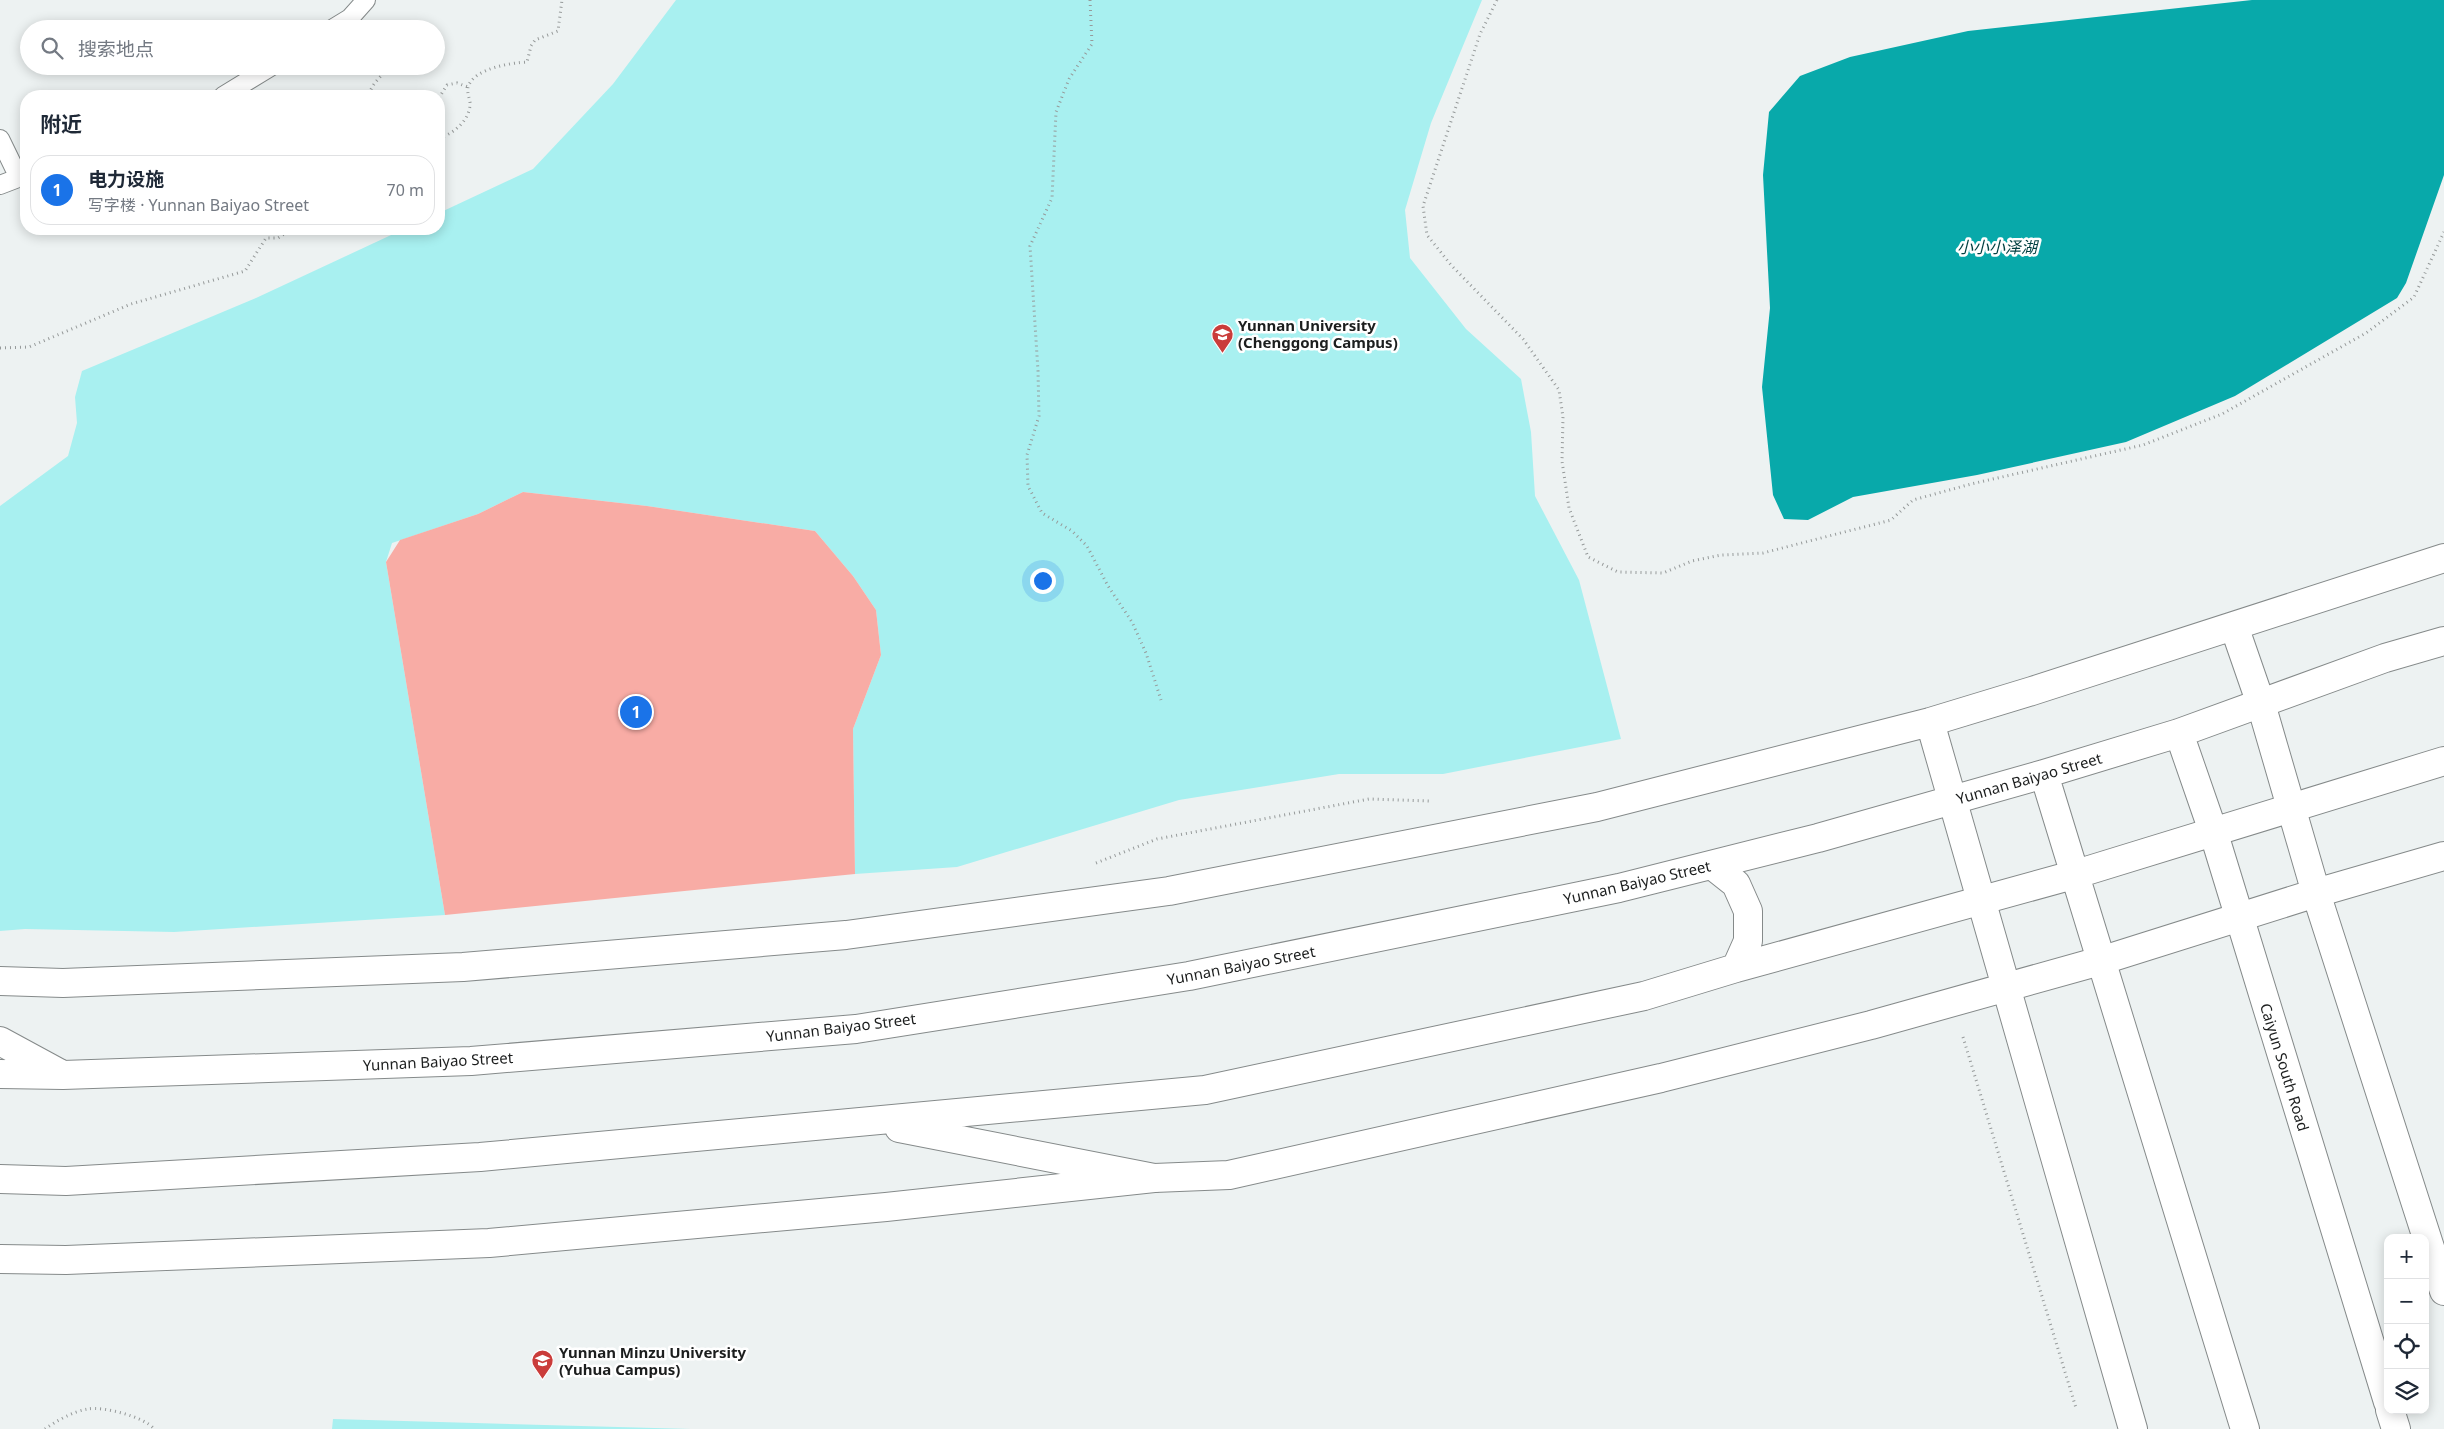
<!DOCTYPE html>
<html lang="zh">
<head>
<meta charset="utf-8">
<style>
  body { margin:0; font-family:"Noto Sans","Noto Sans SC",sans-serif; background:#f6f6f7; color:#1f2937 }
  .controls { position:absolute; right:15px; bottom:15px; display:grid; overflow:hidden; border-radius:10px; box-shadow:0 2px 12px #0003 }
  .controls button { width:45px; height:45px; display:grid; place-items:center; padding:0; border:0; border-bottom:1px solid #e0e1e3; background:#fff; color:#1f2937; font:25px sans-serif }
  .you { position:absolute; left:1042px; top:580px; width:18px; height:18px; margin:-12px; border:4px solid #fff; border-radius:50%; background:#1a73e8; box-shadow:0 0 0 8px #1a73e833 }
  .badge { display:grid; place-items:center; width:32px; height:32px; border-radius:50%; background:#1a73e8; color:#fff; font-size:16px; font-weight:700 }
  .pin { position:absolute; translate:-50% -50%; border:2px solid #fff; box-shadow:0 1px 5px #0006 }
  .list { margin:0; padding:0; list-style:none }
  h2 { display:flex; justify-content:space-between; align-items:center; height:65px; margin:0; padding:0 20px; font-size:21px }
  h2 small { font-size:16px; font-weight:400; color:#747a83 }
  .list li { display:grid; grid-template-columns:32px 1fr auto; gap:15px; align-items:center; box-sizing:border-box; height:70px; margin:0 10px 10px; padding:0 10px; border:1px solid #e0e1e3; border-radius:20px }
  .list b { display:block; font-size:19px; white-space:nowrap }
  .list p { margin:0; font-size:16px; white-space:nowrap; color:#747a83 }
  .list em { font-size:16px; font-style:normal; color:#747a83 }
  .icon { flex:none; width:28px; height:28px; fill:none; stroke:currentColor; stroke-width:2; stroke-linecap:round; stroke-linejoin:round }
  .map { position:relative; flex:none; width:2444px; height:1429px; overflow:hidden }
  .search { position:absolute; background:#fff; box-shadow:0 2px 12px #0003; left:20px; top:20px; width:425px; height:55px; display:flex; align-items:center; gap:12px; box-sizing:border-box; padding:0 18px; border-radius:28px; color:#747a83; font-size:19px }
  .panel { position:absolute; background:#fff; box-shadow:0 2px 12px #0003; left:20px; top:90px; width:425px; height:145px; border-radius:20px }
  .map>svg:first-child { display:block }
</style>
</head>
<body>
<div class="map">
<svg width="2444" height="1429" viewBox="0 0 2444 1429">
  <rect width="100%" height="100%" fill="#edf2f2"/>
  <!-- green -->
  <path fill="#a8f0f0" d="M676 0H1482L1431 123 1405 210 1410 258 1466 329 1521 379 1531 432 1535 496 1579 580 1621 739 1443 774H1339L1179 800 957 867 855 874 853 729 881 655 876 610 853 576 815 531 647 506 523 492 478 514 392 543 386 562 445 915 174 932 25 929 0 931V506L68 456 77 423 75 397 82 371 256 298 404 229H439V213L533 169 613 84Z
    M333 1419 691 1429H332Z"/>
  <!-- water -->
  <path fill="#08a9aa" d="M2252 0H2444V175L2406 283 2397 298 2235 396 2126 442 1977 475 1853 497 1808 520 1784 519 1773 495 1762 387 1770 308 1763 175 1769 112 1800 76 1850 57 1968 31Z"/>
  <!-- building -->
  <path fill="#f8aca5" d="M523 492 647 506 815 531 853 576 876 610 881 655 853 729 855 874 445 915 386 562 400 540 478 514Z"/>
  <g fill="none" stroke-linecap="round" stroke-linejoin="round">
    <defs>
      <path id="service" d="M332 29 350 18 366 0
        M223 96 272 66
        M0 139 19 178
        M0 185 26 175"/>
      <path id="minor" d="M2234 626 2261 704 2316 893 2444 1291
        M1930 722 2133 1429
        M0 981 63 983 463 967 846 935 1169 891 1597 807 1930 722 2032 691 2444 558
        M0 1259 66 1260 489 1243 886 1207 1154 1178 1229 1175 1661 1078 1871 1025 2100 961 2316 893 2444 856"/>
      <path id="primary" d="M2179 733 2214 834 2388 1402
        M2044 774 2245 1429
        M1712 865 1736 884 1748 911V941L1736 968
        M0 1041 59 1073
        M0 1074 63 1075 471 1061 856 1029 1189 976 1619 888 1818 838 2044 774 2179 733 2385 658 2444 641
        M899 1128 1154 1178
        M0 1179 66 1181 480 1157 1205 1090 1644 996 1736 968 2073 875 2444 761
        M2390 1410 2396 1429"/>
    </defs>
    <!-- service casing -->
    <use href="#service" stroke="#858a8a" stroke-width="20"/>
    <!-- minor casing -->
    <use href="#minor" stroke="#858a8a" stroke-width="30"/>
    <!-- primary casing -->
    <use href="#primary" stroke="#858a8a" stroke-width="30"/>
    <!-- path -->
    <path stroke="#969a9a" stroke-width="3" stroke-dasharray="1 4" stroke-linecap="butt" d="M1090 0 1092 44 1069 79 1056 112 1052 198 1030 246 1038 371 1039 416 1027 455 1028 486 1042 513 1072 531 1087 546 1108 586 1132 622 1146 653 1161 700
      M1497 0 1480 34 1423 206 1427 235 1451 265 1523 339 1559 390 1563 417 1562 461 1569 508 1588 557 1618 572 1663 573 1692 561 1721 555 1763 553 1891 520 1913 500 1971 484 2143 445 2222 414 2366 333 2414 297 2444 232
      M376 96 370 92C373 82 383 76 388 66
      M439 98 447 85 457 83 468 87
      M439 138C454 134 471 119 470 102 469 97 467 92 468 87 474 68 511 63 527 62L531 46 535 40 558 31 562 0
      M0 348 29 347 131 304 245 271 266 238H278L292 229
      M1096 863 1157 839 1369 799 1429 801
      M1963 1037 2076 1408
      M45 1429C56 1421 74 1411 88 1409 103 1406 145 1417 154 1429"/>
    <!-- service -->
    <use href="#service" stroke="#fff" stroke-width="18"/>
    <!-- minor -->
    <use href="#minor" stroke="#fff" stroke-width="28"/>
    <!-- primary -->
    <use href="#primary" stroke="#fff" stroke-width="28"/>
  </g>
  <!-- icons -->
  <defs>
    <symbol id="university-pin" viewBox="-11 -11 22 30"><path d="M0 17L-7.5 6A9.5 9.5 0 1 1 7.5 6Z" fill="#ca3c3a" stroke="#fff"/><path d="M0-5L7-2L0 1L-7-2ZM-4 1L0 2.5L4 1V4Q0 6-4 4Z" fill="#fff"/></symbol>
  </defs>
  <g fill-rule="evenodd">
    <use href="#university-pin" x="1210" y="322" width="25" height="34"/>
    <use href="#university-pin" x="530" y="1348" width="25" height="34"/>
  </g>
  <g text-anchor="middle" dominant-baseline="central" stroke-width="5" stroke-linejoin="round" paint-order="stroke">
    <!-- poi labels -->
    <g font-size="15" font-weight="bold" fill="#1c1e1e" stroke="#fff" text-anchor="start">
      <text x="1238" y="325">Yunnan University<tspan x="1238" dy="17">(Chenggong Campus)</tspan></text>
      <text x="559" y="1352">Yunnan Minzu University<tspan x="559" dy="17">(Yuhua Campus)</tspan></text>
    </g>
    <!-- street labels -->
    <g font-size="15" fill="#1c1e1e" stroke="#fff">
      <text transform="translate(2029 778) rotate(-16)">Yunnan Baiyao Street</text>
      <text transform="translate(1637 882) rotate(-13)">Yunnan Baiyao Street</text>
      <text transform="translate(1241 965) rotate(-11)">Yunnan Baiyao Street</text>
      <text transform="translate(841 1027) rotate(-7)">Yunnan Baiyao Street</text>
      <text transform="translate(438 1061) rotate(-3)">Yunnan Baiyao Street</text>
      <text transform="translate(2285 1067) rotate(73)">Caiyun South Road</text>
    </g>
    <!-- water labels -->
    <g font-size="16" font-style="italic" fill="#003f40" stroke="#fff">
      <text x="1997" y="247">小小小泽湖</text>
    </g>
  </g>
</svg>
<div class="controls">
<button>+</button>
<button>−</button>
<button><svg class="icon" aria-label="locate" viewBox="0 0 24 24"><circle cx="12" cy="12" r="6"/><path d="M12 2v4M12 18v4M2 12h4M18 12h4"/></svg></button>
<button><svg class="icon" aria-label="layers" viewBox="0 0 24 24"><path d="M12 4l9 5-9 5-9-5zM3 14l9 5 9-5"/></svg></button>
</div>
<div class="you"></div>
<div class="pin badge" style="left:636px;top:712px">1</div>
<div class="search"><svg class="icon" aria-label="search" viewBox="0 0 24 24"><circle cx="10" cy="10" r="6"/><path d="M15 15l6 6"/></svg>搜索地点</div>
<section class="panel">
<h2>附近<small></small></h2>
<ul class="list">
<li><span class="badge">1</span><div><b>电力设施</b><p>写字楼 · Yunnan Baiyao Street</p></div><em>70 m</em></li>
</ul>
</section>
</div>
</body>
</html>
